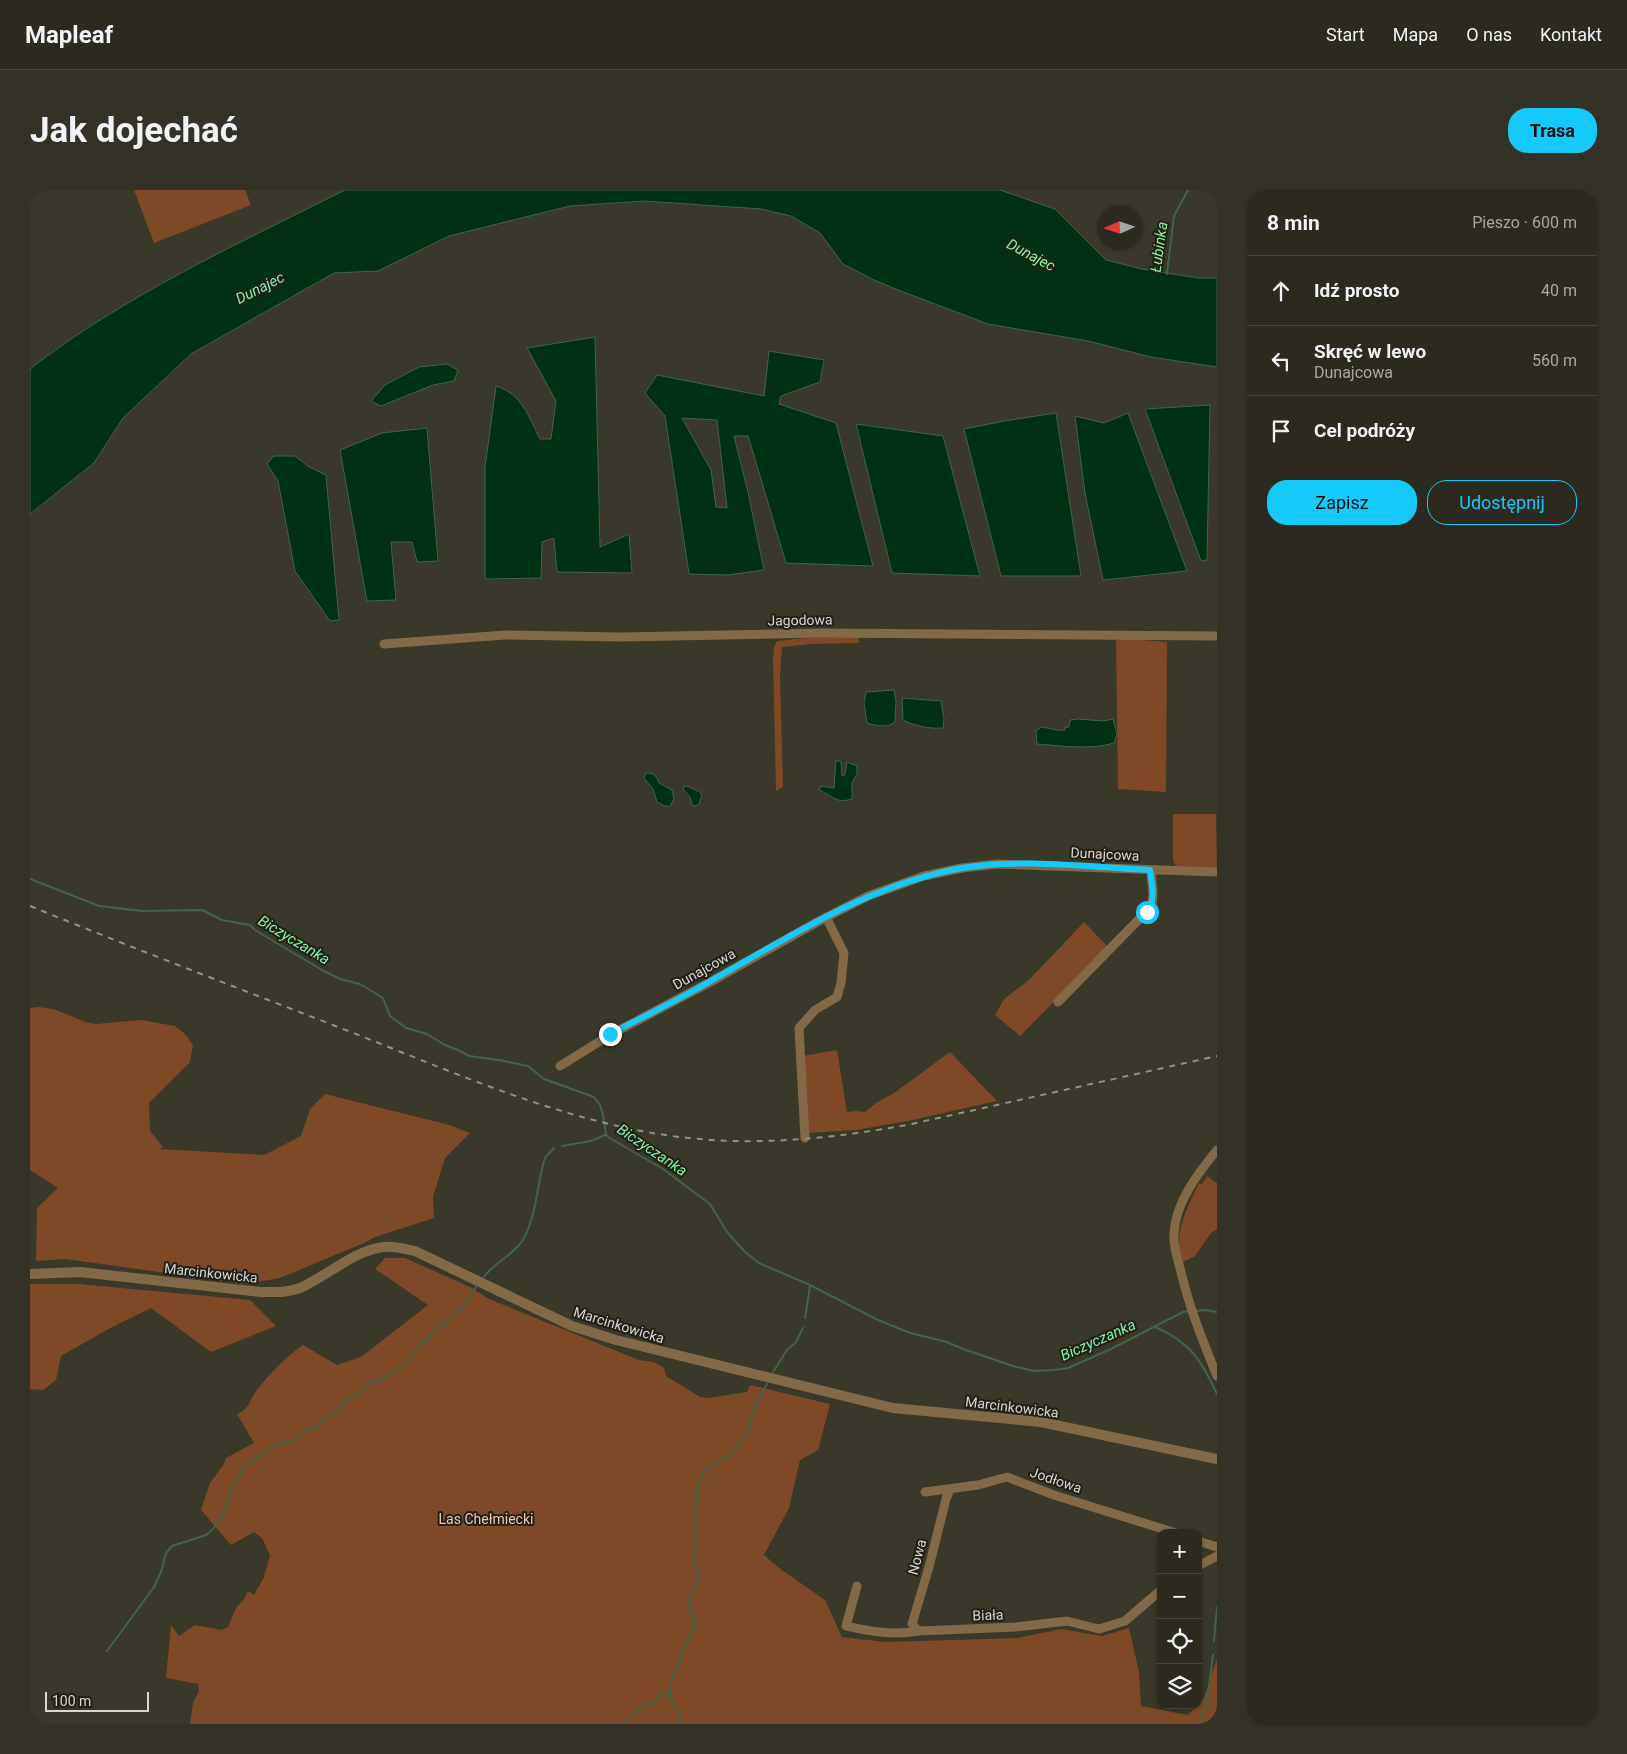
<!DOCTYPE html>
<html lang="pl">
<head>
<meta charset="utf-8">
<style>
  body { margin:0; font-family:Roboto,sans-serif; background:#343227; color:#f1f3f6 }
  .controls { position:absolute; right:15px; bottom:15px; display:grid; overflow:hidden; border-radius:10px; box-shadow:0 1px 4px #0004 }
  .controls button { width:45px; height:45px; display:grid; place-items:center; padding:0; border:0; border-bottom:1px solid #48463c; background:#2c2a1e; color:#f1f3f6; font:25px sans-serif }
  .compass { position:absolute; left:1067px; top:15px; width:45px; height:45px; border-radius:50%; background:#2c2a1e; box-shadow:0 1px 4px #0004; rotate:267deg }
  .scale { position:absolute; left:15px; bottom:12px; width:104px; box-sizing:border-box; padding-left:5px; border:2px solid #d8d7cd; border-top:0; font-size:14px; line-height:18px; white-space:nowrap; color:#d8d7cd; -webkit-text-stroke:4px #201f18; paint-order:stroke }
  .stop { position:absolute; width:15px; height:15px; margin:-11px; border:4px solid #15cafb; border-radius:50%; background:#fff }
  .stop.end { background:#15cafb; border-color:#fff; box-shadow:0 1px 5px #0008 }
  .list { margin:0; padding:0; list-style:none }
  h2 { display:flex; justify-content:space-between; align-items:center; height:65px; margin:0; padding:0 20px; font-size:21px }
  h2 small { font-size:16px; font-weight:400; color:#a6a7a4 }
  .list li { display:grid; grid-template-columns:32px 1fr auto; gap:15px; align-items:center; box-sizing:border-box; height:70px; padding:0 20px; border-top:1px solid #48463c }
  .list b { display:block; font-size:19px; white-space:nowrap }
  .list p { margin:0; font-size:16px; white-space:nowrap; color:#a6a7a4 }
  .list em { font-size:16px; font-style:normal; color:#a6a7a4 }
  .actions { display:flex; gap:10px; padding:15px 20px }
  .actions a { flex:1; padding:11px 0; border:1px solid #15cafb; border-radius:20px; text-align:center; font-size:18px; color:#15cafb }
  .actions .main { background:#15cafb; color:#111 }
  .icon { flex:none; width:28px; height:28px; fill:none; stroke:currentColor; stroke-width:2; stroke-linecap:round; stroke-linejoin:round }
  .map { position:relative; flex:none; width:1187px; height:1534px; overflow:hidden; border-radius:20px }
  header { display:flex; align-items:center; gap:30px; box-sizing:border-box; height:70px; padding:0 25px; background:#2c2a1e; border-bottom:1px solid #48463c }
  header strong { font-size:24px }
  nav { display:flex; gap:28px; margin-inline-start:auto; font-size:18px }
  .intro { display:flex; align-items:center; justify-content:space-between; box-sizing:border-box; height:120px; padding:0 30px }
  h1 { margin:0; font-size:35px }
  .button { padding:12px 22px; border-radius:20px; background:#15cafb; color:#111; font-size:18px; font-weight:700 }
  main { display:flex; gap:30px; padding:0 30px }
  aside { flex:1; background:#2c2a1e; border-radius:20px; box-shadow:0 1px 4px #0004 }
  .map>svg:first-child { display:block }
</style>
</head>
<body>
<header>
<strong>Mapleaf</strong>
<nav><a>Start</a><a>Mapa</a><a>O nas</a><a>Kontakt</a></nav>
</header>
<div class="intro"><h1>Jak dojechać</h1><a class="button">Trasa</a></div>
<main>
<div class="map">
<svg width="1187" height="1534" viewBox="0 0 1187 1534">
  <rect width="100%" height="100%" fill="#3a3828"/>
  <!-- green -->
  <path fill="#7e4927" d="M104 0H215L221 15 124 53Z
    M828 447 829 453 780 454 752 457 750 486 753 597 746 601 743 469 744 457 747 451 778 448Z
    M1086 448 1137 452 1136 602 1088 599Z
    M1143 624H1186L1187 680 1150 678 1145 675 1143 670Z
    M1054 732 1078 757 990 846 965 825 974 809 999 790Z
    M8 817 24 819 55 832 66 834 111 830 145 836 155 844 163 855 160 872 119 913 120 941 133 957 129 959 234 965 271 946 280 919 295 904 416 934 440 943 415 968 403 1007 404 1028 345 1047 334 1053 250 1088 215 1094 35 1069 9 1071 6 1070 7 1018 28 998 0 980V818Z
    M807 860 817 922 826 921 835 922 846 913 864 903 920 862 967 911 878 931 826 940 778 943 773 866Z
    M1177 986 1187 993V1039L1181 1043 1165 1066 1153 1072C1141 1045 1158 1017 1169 993L1172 994Z
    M355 1068H375L440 1097 459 1109 609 1170 624 1172 634 1178 636 1186 670 1207 677 1208 717 1202 720 1195 800 1214 788 1260 770 1270 759 1318 734 1365 749 1378 795 1410 812 1447 855 1452 987 1448 1031 1439 1072 1446 1099 1438 1109 1482 1111 1516 1158 1525 1174 1508 1187 1468V1534H160L163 1513 169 1501 168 1494 136 1488 141 1435 149 1446 165 1435 192 1440 198 1437 206 1418 215 1408 218 1401 224 1405 234 1387 240 1365 232 1348 224 1342 201 1355 171 1320 180 1293 194 1274 196 1268 224 1253 207 1224C220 1219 219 1210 227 1200 237 1186 259 1164 273 1155L307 1175 331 1167 398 1115 345 1079Z
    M0 1094H49L220 1110 246 1136 181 1162 121 1118 82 1137 31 1166 26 1190 13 1200 0 1199Z"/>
  <!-- water -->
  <path fill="#003212" stroke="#41644a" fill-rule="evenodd" d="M315 0H970L1025 19 1076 70 1112 79 1168 88H1187V177L1121 167 1058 151 958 134 868 100 844 90 813 74 790 43 761 26 731 19 614 11 540 16 419 46 348 81 304 83 161 164 93 228 64 273 0 324V179C95 105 208 54 315 0Z
    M565 147 570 357 599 344 602 383 527 382 524 348 512 352 511 388 455 389V277L466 196C493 205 498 226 510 249H521L526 211 497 158Z
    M739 161 794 170 790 192 751 206 749 214 806 233 843 376 756 373 718 246H704L718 302 734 380 698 385 659 384 635 226 615 203 627 185 734 206ZM652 228 687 230 697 318 686 317 681 280Z
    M417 174 428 180 424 191 403 195 351 216 341 211 355 195 389 177Z
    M1180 215 1177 370 1171 371 1115 219Z
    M1026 223 1051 386H971L934 239 974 231Z
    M1098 223 1157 381 1073 390 1055 303 1045 226 1074 233Z
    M826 234 913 246 950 386 862 383Z
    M397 238 408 371 387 372 382 352H361L366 410 337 411 310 260 352 243Z
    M244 266H265L279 277 296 285 309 430 300 431 265 381 248 291 237 274Z
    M864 500 866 511 865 532C857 538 847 536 837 533L834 513 836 502Z
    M872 508 911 511 914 529 913 538C899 539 885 536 873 530Z
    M1048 529 1073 531 1083 529 1087 544 1084 553C1061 560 1031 556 1007 554L1006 541 1011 537C1020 538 1026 541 1035 540V537H1039L1040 530Z
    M806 570 811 572 812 586 815 585 817 572 827 576V584L822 593V609C805 614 803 606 789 600L791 596 804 598Z
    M616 583C624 583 626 585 629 593L642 600 644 609 640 616H635L627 612 623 599 614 588Z
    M654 596 659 597 670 602 672 605 669 614 666 616 662 615 660 607 653 599Z"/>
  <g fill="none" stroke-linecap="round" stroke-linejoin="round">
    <!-- stream -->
    <path stroke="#41644a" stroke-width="2" d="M1137 84 1144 26 1158 0
      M0 689 69 716 112 721 172 720 192 730 220 735 225 740 292 780 310 789 330 794 353 808 360 826 376 838 397 844 415 855 428 860 439 866 469 870 498 876 514 889 564 907 570 915 573 925 576 944 578 947 633 979 680 1014 697 1042 715 1062 729 1073 780 1095 848 1130 880 1143 917 1152 933 1159 983 1176 1004 1181 1024 1180 1038 1178 1081 1159 1153 1122 1160 1121
      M532 956 561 951 575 945
      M454 1087C463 1074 478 1068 488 1056 504 1040 507 998 513 975L515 968 524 958
      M1165 1121 1176 1120 1187 1122
      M775 1128 780 1096
      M1125 1137C1160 1152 1172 1171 1187 1204
      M743 1182 757 1160 766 1152 773 1138
      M1184 1451 1187 1417
      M77 1461 124 1397 131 1382 136 1363 142 1356 176 1345 183 1339 194 1322 203 1296 216 1275 237 1260 250 1253 260 1252 275 1241 287 1237 293 1229 306 1221 315 1211 328 1205 335 1195 352 1189 374 1175 387 1158 433 1117 446 1097
      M592 1534 612 1517 623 1513 634 1504 639 1503
      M651 1534C652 1522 640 1514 640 1501 640 1490 645 1481 649 1472 651 1467 651 1462 654 1457 657 1450 664 1445 664 1436 665 1427 659 1419 659 1410L669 1390 664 1370 666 1345 664 1326 669 1291 675 1281 681 1276 701 1265 717 1243 726 1214 737 1194
      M1169 1534 1177 1512 1183 1465"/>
    <!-- minor -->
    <path stroke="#826a48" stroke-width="9" d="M354 454 475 445 591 447 792 443 1187 446
      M1028 812 1122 716 1123 703 1121 680
      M530 876 580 845 684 790 789 731 838 706 894 686 932 678 967 674 1187 682
      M775 948 769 838 785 820 807 807 811 793 814 763 796 727
      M1187 960C1168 983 1145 1013 1144 1044 1143 1055 1147 1067 1150 1078 1159 1117 1172 1149 1187 1186
      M895 1302 948 1295 977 1287 1024 1305 1146 1343
      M1168 1351 1187 1357
      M1168 1376 1187 1366
      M827 1396 816 1436C840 1441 863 1446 888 1441L986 1437 1037 1431 1069 1439 1095 1431 1131 1400
      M888 1441 882 1434 899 1377 916 1309 920 1299"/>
    <!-- tertiary -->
    <path stroke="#826a48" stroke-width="10" d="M0 1084 50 1082 231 1102C244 1102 257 1103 270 1098 295 1087 327 1059 354 1057 365 1056 374 1059 385 1061L542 1136 586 1150 863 1218 1011 1232 1187 1269"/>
    <!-- rail -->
    <path stroke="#929184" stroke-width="2" stroke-dasharray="6 6" stroke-linecap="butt" d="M0 716C110 761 221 803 331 846 432 886 534 931 642 946 721 957 799 949 877 935L1187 866"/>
  </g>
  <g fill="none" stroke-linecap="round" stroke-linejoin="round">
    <!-- route -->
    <path stroke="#15cafb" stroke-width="6" d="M580 844C615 826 650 809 684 789 763 745 841 694 932 678 992 668 1059 677 1120 680 1122 695 1126 710 1117 722"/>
  </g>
  <g text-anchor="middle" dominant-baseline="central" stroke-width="4" stroke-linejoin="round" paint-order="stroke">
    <!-- street labels -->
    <g font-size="14" fill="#d8d7cd" stroke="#201f18">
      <text transform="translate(770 430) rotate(-1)">Jagodowa</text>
      <text transform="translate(1075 664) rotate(3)">Dunajcowa</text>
      <text transform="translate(674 779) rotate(-29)">Dunajcowa</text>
      <text transform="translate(181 1083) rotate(6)">Marcinkowicka</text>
      <text transform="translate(589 1135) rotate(17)">Marcinkowicka</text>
      <text transform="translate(982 1217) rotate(7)">Marcinkowicka</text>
      <text transform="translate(1026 1290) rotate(19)">Jodłowa</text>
      <text transform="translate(887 1367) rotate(-75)">Nowa</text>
      <text transform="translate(958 1425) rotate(-2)">Biała</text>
    </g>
    <!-- park labels -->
    <g font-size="14" fill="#f5c8ad" stroke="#201f18">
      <text x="456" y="1329">Las Chełmiecki</text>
    </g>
    <!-- water labels -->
    <g font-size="15" font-style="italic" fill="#83f59f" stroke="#201f18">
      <text transform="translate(1129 57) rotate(-82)">Łubinka</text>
      <text transform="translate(1001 65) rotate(28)">Dunajec</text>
      <text transform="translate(230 98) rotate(-27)">Dunajec</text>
      <text transform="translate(264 750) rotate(31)">Biczyczanka</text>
      <text transform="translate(622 960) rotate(34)">Biczyczanka</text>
      <text transform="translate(1068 1150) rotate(-24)">Biczyczanka</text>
    </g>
  </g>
</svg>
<div class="controls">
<button>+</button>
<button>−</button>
<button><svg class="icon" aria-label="locate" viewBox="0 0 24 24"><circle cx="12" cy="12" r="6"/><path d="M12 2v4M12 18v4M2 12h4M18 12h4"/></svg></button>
<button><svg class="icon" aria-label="layers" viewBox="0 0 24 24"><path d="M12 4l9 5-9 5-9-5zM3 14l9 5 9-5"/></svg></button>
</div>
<svg class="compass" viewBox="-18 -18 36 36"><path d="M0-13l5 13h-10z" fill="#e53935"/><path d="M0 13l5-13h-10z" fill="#a6a7a4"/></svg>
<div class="scale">100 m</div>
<div class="stop" style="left:1117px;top:722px"></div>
<div class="stop end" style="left:580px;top:844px"></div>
</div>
<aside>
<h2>8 min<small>Pieszo · 600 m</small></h2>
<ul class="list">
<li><svg class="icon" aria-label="ahead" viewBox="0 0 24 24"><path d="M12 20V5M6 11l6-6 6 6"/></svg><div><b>Idź prosto</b></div><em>40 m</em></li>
<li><svg class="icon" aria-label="left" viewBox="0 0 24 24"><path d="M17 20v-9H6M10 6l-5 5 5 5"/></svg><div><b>Skręć w lewo</b><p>Dunajcowa</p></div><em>560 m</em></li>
<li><svg class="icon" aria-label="arrive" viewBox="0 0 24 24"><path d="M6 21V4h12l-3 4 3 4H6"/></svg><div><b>Cel podróży</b></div></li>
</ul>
<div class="actions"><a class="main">Zapisz</a><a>Udostępnij</a></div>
</aside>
</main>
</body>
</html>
